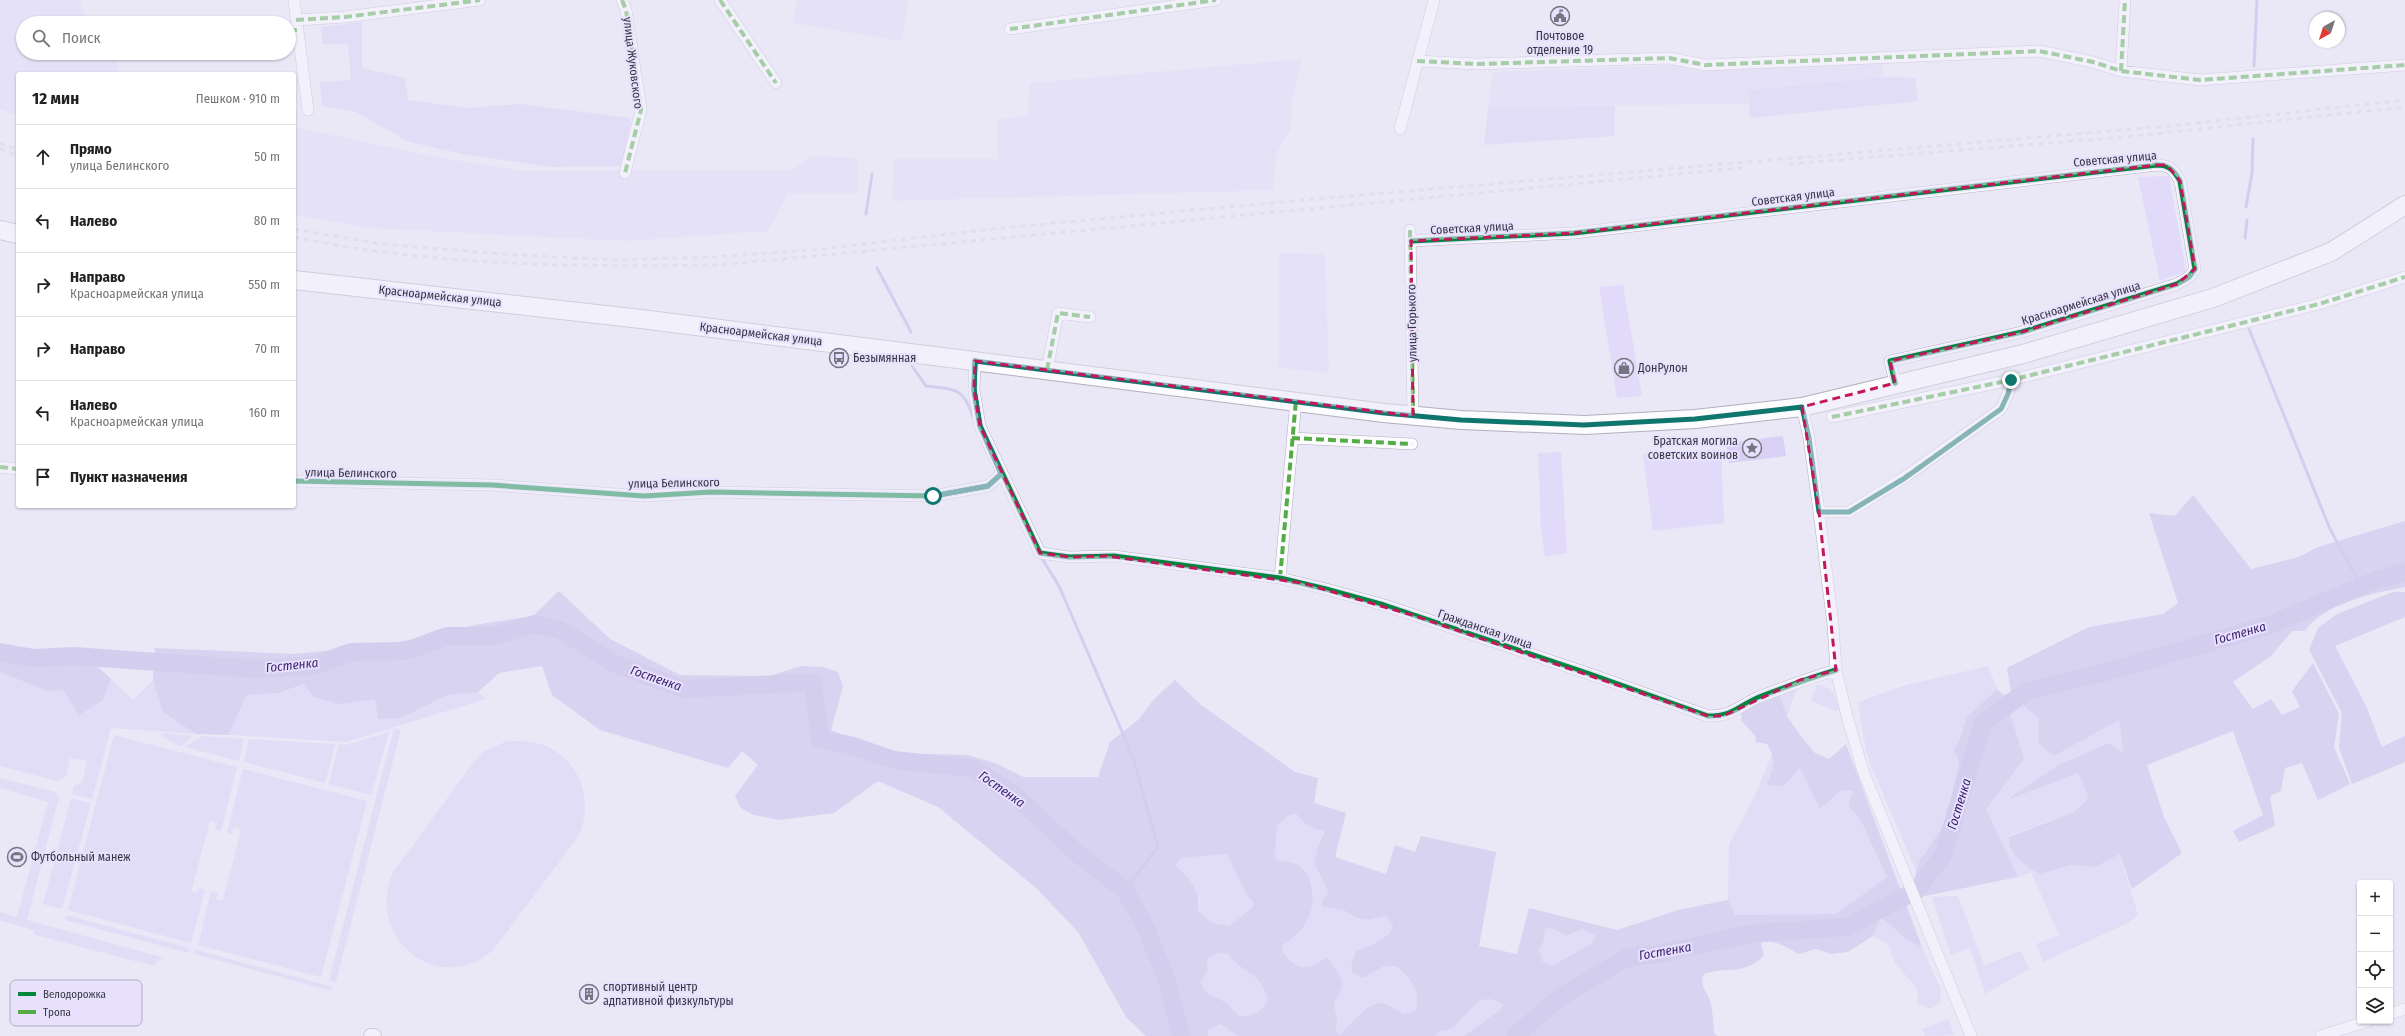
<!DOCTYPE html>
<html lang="ru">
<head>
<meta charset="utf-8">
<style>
  body { margin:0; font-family:"Fira Sans Condensed",sans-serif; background:#f2f2f2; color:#222 }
  .controls { position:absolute; right:12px; bottom:12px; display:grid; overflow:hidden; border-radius:4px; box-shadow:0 1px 3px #0004 }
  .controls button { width:36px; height:36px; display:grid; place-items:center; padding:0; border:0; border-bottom:1px solid #e0e0e0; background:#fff; color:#222; font:20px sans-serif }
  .compass { position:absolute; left:2309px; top:12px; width:36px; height:36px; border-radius:50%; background:#fff; box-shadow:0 1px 3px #0004; rotate:219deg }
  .stop { position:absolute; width:12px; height:12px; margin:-9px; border:3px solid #0f766e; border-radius:50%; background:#fff }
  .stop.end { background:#0f766e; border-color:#fff; box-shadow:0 1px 4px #0008 }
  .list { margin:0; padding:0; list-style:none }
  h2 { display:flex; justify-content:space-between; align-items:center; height:52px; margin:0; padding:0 16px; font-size:17px }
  h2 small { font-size:13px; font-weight:400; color:#767676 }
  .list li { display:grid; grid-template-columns:26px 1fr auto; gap:12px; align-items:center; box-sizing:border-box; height:64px; padding:0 16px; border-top:1px solid #e0e0e0 }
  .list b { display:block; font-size:15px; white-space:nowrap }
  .list p { margin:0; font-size:13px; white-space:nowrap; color:#767676 }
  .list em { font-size:13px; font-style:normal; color:#767676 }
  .icon { flex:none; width:22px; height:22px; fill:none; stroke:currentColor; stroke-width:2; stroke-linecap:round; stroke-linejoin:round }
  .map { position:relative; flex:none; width:2405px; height:1036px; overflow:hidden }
  .search { position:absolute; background:#fff; box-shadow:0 1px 3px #0004; left:16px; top:16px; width:280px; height:44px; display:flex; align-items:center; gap:10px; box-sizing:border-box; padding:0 14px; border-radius:22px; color:#767676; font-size:15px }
  .panel { position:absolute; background:#fff; box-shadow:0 1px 3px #0004; left:16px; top:72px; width:280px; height:436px; border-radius:4px }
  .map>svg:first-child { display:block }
</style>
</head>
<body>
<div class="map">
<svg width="2405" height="1036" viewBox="0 0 2405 1036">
  <rect width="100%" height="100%" fill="#eae7f7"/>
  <!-- built -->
  <path fill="#e1dbf9" d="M0 0H81L86 23H23V53H118V74H18V116L0 109Z
    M797 0H908L902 41 793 23Z
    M1302 59 1292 101 1291 129 1277 152 1273 190 892 201 894 159H998L997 120 1027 115 1030 83Z
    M1882 61 1883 77 1748 90V104L1488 107 1493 72 1677 65 1696 70Z
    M294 127 437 157 524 171 792 170 811 156 858 158V193L788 194 768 231 626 241 369 228 294 215Z
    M2169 176 2186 271 2160 281 2138 177Z
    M1279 253 1325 254 1329 373 1278 368Z
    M1623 285 1642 396 1617 398 1599 287Z
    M1721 449 1724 523 1653 531 1643 454Z
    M1561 452 1567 553 1545 557 1541 529 1538 453Z"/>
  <!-- green -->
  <path fill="#d8d0f5" d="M362 22V68L405 78 408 100 468 108 520 104 631 118 622 166 551 167 463 154 409 142 356 112 322 106 320 82 351 80 348 44H323L321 27Z
    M1883 77 1915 78 1918 101 1750 118 1748 90Z
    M1615 106 1614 136 1484 145 1488 107Z
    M1783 436 1786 456 1729 463 1726 443Z
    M1988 666 1997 689 1967 717 1959 741 1954 747 1959 764 1945 824 1919 861 1916 871 1871 766 1866 750 1858 702 1906 685Z
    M0 672 47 691 63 690 103 700 111 679 133 700 153 680 163 712 196 734 111 728 92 799 72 794 74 786 82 783 87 761 70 758 66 776 57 781 0 766Z
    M1799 683 1787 716 1778 691Z
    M303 684 314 697 340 703 375 699 379 719 401 718 449 695 478 692 486 699 346 742 229 735 246 695 279 693Z
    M1817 685C1832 686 1836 696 1839 709L1836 711 1811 701Z
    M2019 702 2039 718 2038 743 2054 756 2119 720 2125 755 2060 779 2078 773 2089 798 2074 812 2009 836 2039 874 2071 865 2095 867 2120 854 2138 915 2128 923 2043 962 2036 944 2059 935 2031 872 2018 877 1986 809 2024 759 2009 709Z
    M394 728 401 730 336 982 329 980Z
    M389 732 371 795 329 784 339 744 346 745Z
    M159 733 193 736 181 746 174 744Z
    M114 735 237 767 221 831 215 829 217 823 210 821 191 892 197 893 199 888 205 890 191 943 68 910Z
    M202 736 244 739 239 761 185 747Z
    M249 739 335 744 325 783 244 762Z
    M507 741C519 741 533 741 544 745 581 761 595 802 578 837L494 949C440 999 364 938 393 872L474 762 483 752Z
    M1773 752 1775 768 1766 785 1800 768 1841 790 1853 791 1848 806 1860 819 1887 877 1836 914 1735 915 1728 900 1729 844 1753 800Z
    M243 769 367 801 321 977 198 945 211 892 218 893 216 899 223 900 241 830 234 827 232 834 227 833Z
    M0 778 55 792 59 797 27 920 165 958 158 960 154 966 32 934 35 931 0 920V912L17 917 48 802 0 788Z
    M71 798 91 803 62 909 43 904Z
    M1291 814H1297L1325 831 1318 846 1314 863 1329 893 1321 902 1323 907 1347 911 1356 918 1368 920 1386 916 1393 925C1389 941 1369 945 1356 951L1363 978 1384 966H1396C1412 979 1420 987 1416 1010L1404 1014 1383 1003 1362 1013 1341 1034 1336 1031 1337 1019 1334 1004C1349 980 1341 980 1327 957 1306 968 1299 973 1282 951L1283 945 1306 925 1295 864 1277 860 1275 855 1277 825Z
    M1227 854 1246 894 1254 903 1253 908 1229 926 1212 923 1198 911 1200 900 1176 866 1181 858Z
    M1958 896 1984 965 2021 951 2029 969 1985 994 1970 948 1951 955 1932 897Z
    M66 915 189 948 188 953 65 920Z
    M1881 917 1907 940 1922 947 1941 990 1940 1002 1931 1009 1917 1003 1918 990 1895 963 1888 944 1873 936Z
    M1551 928 1566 936 1582 929 1595 935 1593 941 1589 945 1552 966 1542 961 1539 949 1544 941 1545 929Z
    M196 950 333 987 332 991 195 954Z
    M1217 953 1228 954C1242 974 1261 971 1268 1000 1262 1011 1251 1018 1239 1016 1235 1012 1231 1006 1226 1003 1215 996 1202 995 1201 981L1208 971 1207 959Z
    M1486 998H1493L1503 1005 1500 1011 1464 1036H1435L1438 1031 1463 1019 1473 1005Z
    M1949 1019 1954 1035 1925 1036 1922 1029Z
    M1220 1024 1238 1036H1208L1209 1029Z"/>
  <!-- forest -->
  <path fill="#c4bae6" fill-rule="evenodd" d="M2193 495 2251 569 2299 557 2318 547 2405 521V587C2374 593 2324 603 2305 631H2292L2271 656 2233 682 2253 709 2271 699 2282 715 2300 707 2292 691 2313 663 2339 714 2334 747 2350 784 2318 800 2302 763 2285 768 2281 791 2270 796 2275 826 2239 842 2233 831 2263 815 2233 731 2147 765 2164 817 2182 853 2132 889 2120 854 2095 867 2071 865 2039 874C2024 864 2009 856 2009 837L2074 812 2089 798 2078 773 2010 799 2011 797 2059 765 2109 743 2124 754 2119 720 2054 756 2038 743 2039 718 2019 702 2009 709 2024 759 1986 809 2018 877 1925 896 1915 876 1919 861 1945 824 1959 764 1954 748 1959 741 1967 717 1997 689 2003 695 2011 693 2007 668 2089 627 2163 614 2178 603 2149 513 2175 516Z
    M559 591 610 639 680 675 770 676 801 666 823 667 838 672 843 686 831 730 887 753 904 756 930 754 968 755 995 763 1023 777H1098L1110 742 1138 720 1155 698 1175 680 1201 705 1295 772 1318 778 1314 803 1346 813 1335 857 1386 874 1395 845 1415 852 1421 836 1496 852 1479 946 1517 954 1529 908 1617 930 1678 910 1728 900 1735 915 1836 914 1887 877 1860 819 1848 806 1853 791 1841 790 1820 809 1800 768 1784 786 1766 785C1774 769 1777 759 1767 744L1755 742 1756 737 1741 720 1742 712 1778 691 1787 716 1800 735 1815 753 1829 759 1846 744 1922 947 1907 940 1881 917 1873 936 1848 952 1831 954 1816 949 1799 954C1787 948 1774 938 1761 943L1764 955C1745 976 1727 966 1704 974 1698 986 1709 993 1711 1004 1713 1013 1713 1023 1714 1033L1717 1036H1464L1500 1010 1503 1005C1471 982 1469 1032 1438 1031L1435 1036H1238L1220 1024 1209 1029 1208 1036H1146L1126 1017 1078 932 1036 888 938 807 878 781 834 813 779 820 754 815 741 808 735 796 758 765 742 751 728 768 600 730 552 695 542 666 499 673 478 692 448 695 401 718 378 719 375 699 340 704 314 697 303 684 279 693 246 695 229 735 196 734 163 712 153 680 155 648 294 654 371 646 423 638 475 625 533 616ZM1291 814H1297C1303 825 1314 829 1325 831L1318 846 1314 863 1329 893 1321 902 1323 907 1346 911 1356 918 1368 920 1386 916 1393 925C1389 941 1369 945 1356 951L1351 967 1353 973 1363 978 1384 966H1396C1411 979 1420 987 1416 1010L1404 1014C1398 1011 1388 1003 1381 1003 1369 1002 1349 1025 1341 1034L1336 1031 1337 1019 1334 1004C1349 979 1341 979 1327 957 1307 970 1298 972 1282 951L1283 945C1290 939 1302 931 1306 923 1316 906 1316 875 1296 864 1291 862 1283 861 1277 860L1275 855 1277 825ZM1227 854 1246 894 1254 903 1252 908 1229 926 1212 923 1198 911C1201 891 1190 879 1176 866L1181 858ZM1551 928 1566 936 1582 929 1595 935 1593 941 1589 945 1552 966 1542 961 1539 949 1544 941 1545 929ZM1217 953 1228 954C1242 974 1261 971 1268 1000 1262 1011 1251 1018 1239 1016 1235 1012 1231 1006 1226 1003 1216 996 1202 995 1201 981L1208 971 1207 959Z
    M2393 592H2405V617L2335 646 2366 706 2382 747 2405 736V762L2352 784 2339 748 2342 713 2309 650 2318 628 2337 614Z
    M0 657 95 664 111 679 103 700 79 715 63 690 47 691 0 672Z"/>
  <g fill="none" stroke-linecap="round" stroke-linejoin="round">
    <!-- stream -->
    <path stroke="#baafe3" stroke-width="3" d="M2254 66 2257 0
      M2246 207 2252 173 2253 139
      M866 214 872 174
      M2245 238 2247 220
      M877 268 911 332
      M2249 329 2330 529 2361 586
      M912 366 926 386C955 390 963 386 973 417
      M1041 557 1059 586 1133 757 1158 847 1125 890"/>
    <!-- river -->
    <path stroke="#baafe3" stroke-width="18" d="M0 652 34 658 74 656 256 669 313 666 351 652 406 651 447 636H494L534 624 560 630 616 664 683 689 813 682 820 739 850 745 894 760 972 768 1015 795 1078 854 1125 890 1146 928 1167 981 1181 1036
      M1515 1036 1559 998 1626 958 1664 953 1754 933 1847 927 1917 890 1943 855 1983 723 2027 691 2110 671 2269 625 2376 580 2405 572"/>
    <defs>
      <path id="minor" d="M294 0 308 110
        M622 0 626 10 641 110 625 173
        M720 0 776 83
        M296 20 345 17 480 0
        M1010 29 1216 0
        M1417 61 1477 64 1669 58 1705 65 2039 51 2093 62 2121 71 2200 80 2405 65
        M2121 71 2125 0
        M1400 129 1434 0
        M1410 230 1413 416
        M1411 241 1574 233 2157 165C2169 165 2174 170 2180 181L2195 269 2189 277 2177 284 2022 332 1890 361 1895 383
        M975 361 974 390 980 426 1040 553 1069 557 1114 556 1280 578 1326 589 1384 605 1590 674 1708 716C1734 716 1738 706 1759 697 1785 687 1810 678 1836 670
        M1047 370 1058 313 1090 317
        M1802 407 1809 438 1819 512 1833 625 1836 670 1847 716 1863 771 1971 1036
        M1832 417 2011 380
        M1292 438 1412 444
        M0 467 18 469
        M294 481 492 485 644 496 711 492 933 496 988 486 1001 474
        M1819 512H1849L1905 477 2001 409 2008 394 2011 380 2319 304 2405 277
        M1280 578 1296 400
        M2390 1014 2405 1009
        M2321 1036 2368 1021"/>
      <path id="tertiary" d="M371 1036H374"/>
      <path id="primary" d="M0 230 18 234
        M294 280 641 319 1384 413 1461 420 1585 425 1695 419 1802 407 2023 354 2213 298 2331 252 2405 205"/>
    </defs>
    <!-- minor casing -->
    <use href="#minor" stroke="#b2b0bd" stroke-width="12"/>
    <!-- tertiary casing -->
    <use href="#tertiary" stroke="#b2b0bd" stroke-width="16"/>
    <!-- primary casing -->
    <use href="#primary" stroke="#b2b0bd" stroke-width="20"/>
    <!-- minor -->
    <use href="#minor" stroke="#fcfbfe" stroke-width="11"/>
    <!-- tertiary -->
    <use href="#tertiary" stroke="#fcfbfe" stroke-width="14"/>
    <!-- primary -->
    <use href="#primary" stroke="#fcfbfe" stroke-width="18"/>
    <!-- rail -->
    <path stroke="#d7d6db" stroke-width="3" stroke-dasharray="5 5" stroke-linecap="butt" d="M0 143 18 150
      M0 149 18 156
      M1789 164 2124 137 2405 107
      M294 229 381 244 516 255 618 260 713 257 813 250 991 229 1303 200 2168 126 2405 100
      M294 237C431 266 578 267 718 265L1742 168"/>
    <!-- quiet -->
    <path stroke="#55ac47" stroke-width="4" stroke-dasharray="8 4" stroke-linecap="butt" d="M622 0 626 10 641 110 625 173
      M720 0 776 83
      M296 20 345 17 480 0
      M1010 29 1216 0
      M289 30H298
      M1417 61 1477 64 1669 58 1705 65 2039 51 2093 62 2121 71 2200 80 2405 65
      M2121 71 2125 0
      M1410 230 1413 416
      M1047 370 1058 313 1090 317
      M1832 417 2011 380
      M1292 438 1412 444
      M0 467 18 469
      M1819 512H1849L1905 477 2001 409 2008 394 2011 380 2319 304 2405 277
      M1280 578 1296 400"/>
    <defs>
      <path id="cycleway" d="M1411 241 1574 233 2157 165C2169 165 2174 170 2180 181L2195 269 2189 277 2177 284 2022 332 1890 361 1895 383
        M975 361 974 390 980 426 1040 553 1069 557 1114 556 1280 578 1326 589 1384 605 1590 674 1708 716C1734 716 1738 706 1759 697 1785 687 1810 678 1836 670
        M294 481 492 485 644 496 711 492 933 496 988 486 1001 474"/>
    </defs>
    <!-- cycleway casing -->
    <use href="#cycleway" stroke="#e7e1fd" stroke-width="8"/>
    <!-- cycleway -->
    <use href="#cycleway" stroke="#00873e" stroke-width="5"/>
  </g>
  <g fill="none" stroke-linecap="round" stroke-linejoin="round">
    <!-- route -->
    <path stroke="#0f766e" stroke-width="5" d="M933 496 988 486 1001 474 980 426 974 390 975 361 1384 413 1461 420 1584 425 1695 419 1802 407 1809 438 1819 512H1849L1905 478 2001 409 2008 394 2011 380"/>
  </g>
  <!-- marked area -->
  <path d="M0 0H2405V1036H0ZM2157 165H2167L2180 181 2195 269 2177 284 2022 332 1890 361 1895 383 1802 407 1819 512 1836 670 1800 680 1723 716H1708L1412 615 1302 583 1107 556 1069 557 1040 553 980 426 974 390 975 361 1413 416 1411 241 1574 233Z" fill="#eae7f7" fill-opacity=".55" fill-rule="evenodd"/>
  <path fill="none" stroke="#c2185b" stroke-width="3" stroke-dasharray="8 5" stroke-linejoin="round" d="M2157 165H2167L2180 181 2195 269 2177 284 2022 332 1890 361 1895 383 1802 407 1819 512 1836 670 1800 680 1723 716H1708L1412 615 1302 583 1107 556 1069 557 1040 553 980 426 974 390 975 361 1413 416 1411 241 1574 233Z"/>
  <!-- icons -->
  <defs>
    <symbol id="civic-ring" viewBox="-11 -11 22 22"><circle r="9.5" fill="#e7e1fd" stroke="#777482" stroke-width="1.5"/><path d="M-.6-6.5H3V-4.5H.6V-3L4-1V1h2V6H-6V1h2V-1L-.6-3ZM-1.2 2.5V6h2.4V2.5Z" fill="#777482"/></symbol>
    <symbol id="bus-ring" viewBox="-11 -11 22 22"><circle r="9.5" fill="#e7e1fd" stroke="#777482" stroke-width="1.5"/><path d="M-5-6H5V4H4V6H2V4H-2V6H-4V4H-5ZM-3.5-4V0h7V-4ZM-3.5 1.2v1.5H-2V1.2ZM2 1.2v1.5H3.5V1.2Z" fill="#777482"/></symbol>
    <symbol id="shop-ring" viewBox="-11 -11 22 22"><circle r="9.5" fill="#e7e1fd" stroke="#777482" stroke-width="1.5"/><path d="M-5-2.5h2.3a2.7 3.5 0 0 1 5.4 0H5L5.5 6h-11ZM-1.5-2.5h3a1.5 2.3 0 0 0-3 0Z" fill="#777482"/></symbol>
    <symbol id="sight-ring" viewBox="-11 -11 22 22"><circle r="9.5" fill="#e7e1fd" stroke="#777482" stroke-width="1.5"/><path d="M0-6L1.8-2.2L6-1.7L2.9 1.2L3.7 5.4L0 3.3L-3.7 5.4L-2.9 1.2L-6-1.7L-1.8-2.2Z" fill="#777482"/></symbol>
    <symbol id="stadium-ring" viewBox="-11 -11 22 22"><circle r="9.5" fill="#e7e1fd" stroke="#777482" stroke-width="1.5"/><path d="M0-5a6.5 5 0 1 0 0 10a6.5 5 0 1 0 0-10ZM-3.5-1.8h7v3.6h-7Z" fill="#777482"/></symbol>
    <symbol id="building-ring" viewBox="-11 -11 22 22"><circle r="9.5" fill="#e7e1fd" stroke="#777482" stroke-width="1.5"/><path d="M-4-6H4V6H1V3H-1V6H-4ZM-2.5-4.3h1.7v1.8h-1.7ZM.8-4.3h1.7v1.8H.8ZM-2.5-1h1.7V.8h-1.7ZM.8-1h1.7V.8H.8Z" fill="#777482"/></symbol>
  </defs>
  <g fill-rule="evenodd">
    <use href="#civic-ring" x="1549" y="5" width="22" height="22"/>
    <use href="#bus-ring" x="828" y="347" width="22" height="22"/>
    <use href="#shop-ring" x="1613" y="357" width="22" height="22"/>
    <use href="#sight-ring" x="1741" y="437" width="22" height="22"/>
    <use href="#stadium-ring" x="6" y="846" width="22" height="22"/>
    <use href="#building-ring" x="578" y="983" width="22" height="22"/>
  </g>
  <g text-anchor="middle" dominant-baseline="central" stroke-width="4" stroke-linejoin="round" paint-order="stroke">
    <!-- poi labels -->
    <g font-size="12" fill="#393643" stroke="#e7e1fd" text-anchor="start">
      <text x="1560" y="36" text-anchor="middle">Почтовое<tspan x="1560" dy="14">отделение 19</tspan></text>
      <text x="853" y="358">Безымянная</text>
      <text x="1638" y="368">ДонРулон</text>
      <text x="1738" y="441" text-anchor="end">Братская могила<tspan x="1738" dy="14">советских воинов</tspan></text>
      <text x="31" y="857">Футбольный манеж</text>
      <text x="603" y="987">спортивный центр<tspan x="603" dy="14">адпативной физкультуры</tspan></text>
    </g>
    <!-- street labels -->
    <g font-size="12" fill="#393643" stroke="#e7e1fd">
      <text transform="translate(633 63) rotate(83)">улица Жуковского</text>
      <text transform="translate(2115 159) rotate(-5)">Советская улица</text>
      <text transform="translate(1793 197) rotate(-7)">Советская улица</text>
      <text transform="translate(1472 228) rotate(-3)">Советская улица</text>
      <text transform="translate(440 296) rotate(6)">Красноармейская улица</text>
      <text transform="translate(2081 303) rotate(-17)">Красноармейская улица</text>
      <text transform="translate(1412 323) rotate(-91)">улица Горького</text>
      <text transform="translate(761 334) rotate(7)">Красноармейская улица</text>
      <text transform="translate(351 473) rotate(1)">улица Белинского</text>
      <text transform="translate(674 483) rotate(-1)">улица Белинского</text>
      <text transform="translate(1485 629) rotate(19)">Гражданская улица</text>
    </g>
    <!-- water labels -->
    <g font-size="13" font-style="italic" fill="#391e6b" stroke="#e7e1fd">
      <text transform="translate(2240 633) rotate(-16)">Гостенка</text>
      <text transform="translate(292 665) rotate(-6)">Гостенка</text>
      <text transform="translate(656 678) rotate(19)">Гостенка</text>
      <text transform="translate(1002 789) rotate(35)">Гостенка</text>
      <text transform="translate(1959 804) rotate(-73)">Гостенка</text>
      <text transform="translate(1665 951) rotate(-10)">Гостенка</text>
    </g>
  </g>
  <!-- legend -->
  <rect x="10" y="980" width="132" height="46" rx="6" fill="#e7e1fd" stroke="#b3aec5" stroke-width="1"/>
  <rect x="18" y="992" width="18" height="4" fill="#00873e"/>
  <rect x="18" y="1010" width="18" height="4" fill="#55ac47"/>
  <g font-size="11" fill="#393643">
    <text x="43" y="998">Велодорожка</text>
    <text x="43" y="1016">Тропа</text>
  </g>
</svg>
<div class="controls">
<button>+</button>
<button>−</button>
<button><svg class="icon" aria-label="locate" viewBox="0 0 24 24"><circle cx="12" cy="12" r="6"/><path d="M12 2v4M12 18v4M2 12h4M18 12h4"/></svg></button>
<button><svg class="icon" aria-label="layers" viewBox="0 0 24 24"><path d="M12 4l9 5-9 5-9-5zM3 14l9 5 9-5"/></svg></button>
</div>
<svg class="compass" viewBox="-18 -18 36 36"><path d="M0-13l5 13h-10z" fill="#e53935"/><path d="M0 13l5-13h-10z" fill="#767676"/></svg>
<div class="stop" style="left:933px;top:496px"></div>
<div class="stop end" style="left:2011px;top:380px"></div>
<div class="search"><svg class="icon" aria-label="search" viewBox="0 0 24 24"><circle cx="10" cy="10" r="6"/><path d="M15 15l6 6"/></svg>Поиск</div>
<section class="panel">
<h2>12 мин<small>Пешком · 910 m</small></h2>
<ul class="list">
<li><svg class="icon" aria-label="ahead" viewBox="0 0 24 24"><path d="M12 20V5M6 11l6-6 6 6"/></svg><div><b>Прямо</b><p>улица Белинского</p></div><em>50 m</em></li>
<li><svg class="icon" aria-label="left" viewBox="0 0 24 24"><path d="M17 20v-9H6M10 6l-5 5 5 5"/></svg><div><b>Налево</b></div><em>80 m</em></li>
<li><svg class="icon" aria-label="right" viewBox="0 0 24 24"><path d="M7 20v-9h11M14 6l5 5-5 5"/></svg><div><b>Направо</b><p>Красноармейская улица</p></div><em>550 m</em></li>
<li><svg class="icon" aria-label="right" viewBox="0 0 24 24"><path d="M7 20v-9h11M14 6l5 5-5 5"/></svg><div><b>Направо</b></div><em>70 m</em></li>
<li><svg class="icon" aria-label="left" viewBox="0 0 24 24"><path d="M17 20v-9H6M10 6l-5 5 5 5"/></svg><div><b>Налево</b><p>Красноармейская улица</p></div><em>160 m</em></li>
<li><svg class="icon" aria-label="arrive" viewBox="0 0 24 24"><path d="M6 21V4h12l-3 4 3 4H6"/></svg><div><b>Пункт назначения</b></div></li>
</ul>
</section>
</div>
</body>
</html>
